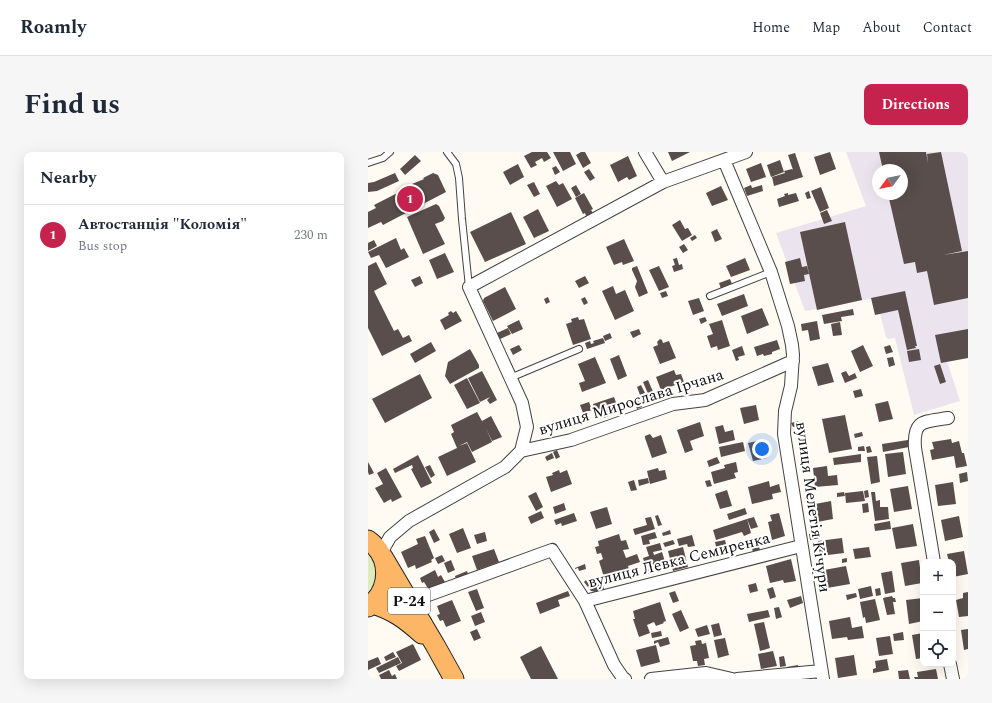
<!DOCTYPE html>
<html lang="en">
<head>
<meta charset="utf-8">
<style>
  body { margin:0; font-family:Spectral,serif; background:#f6f6f7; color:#1f2937 }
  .controls { position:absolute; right:12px; bottom:12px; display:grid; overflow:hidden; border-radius:8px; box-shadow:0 4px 16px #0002 }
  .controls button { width:36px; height:36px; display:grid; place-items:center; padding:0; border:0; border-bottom:1px solid #e0e1e3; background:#fff; color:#1f2937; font:20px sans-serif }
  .compass { position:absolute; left:504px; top:12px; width:36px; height:36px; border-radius:50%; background:#fff; box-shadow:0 4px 16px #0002; rotate:237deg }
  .you { position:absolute; left:394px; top:297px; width:14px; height:14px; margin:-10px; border:3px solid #fff; border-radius:50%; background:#1a73e8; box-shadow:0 0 0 6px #1a73e833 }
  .badge { display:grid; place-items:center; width:26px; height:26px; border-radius:50%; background:#c5224d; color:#fff; font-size:13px; font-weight:700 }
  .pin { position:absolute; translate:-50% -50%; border:2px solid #fff; box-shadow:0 1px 4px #0006 }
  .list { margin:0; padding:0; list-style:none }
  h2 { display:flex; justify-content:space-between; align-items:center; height:52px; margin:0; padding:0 16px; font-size:17px }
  h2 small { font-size:13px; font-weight:400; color:#747a83 }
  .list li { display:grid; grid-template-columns:26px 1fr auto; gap:12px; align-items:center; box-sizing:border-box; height:60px; padding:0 16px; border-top:1px solid #e0e1e3 }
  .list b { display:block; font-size:15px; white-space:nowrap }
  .list p { margin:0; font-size:13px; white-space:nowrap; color:#747a83 }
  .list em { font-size:13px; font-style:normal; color:#747a83 }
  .icon { flex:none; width:22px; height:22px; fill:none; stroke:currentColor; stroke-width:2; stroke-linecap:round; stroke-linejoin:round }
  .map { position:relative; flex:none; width:600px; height:527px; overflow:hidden; border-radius:8px }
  header { display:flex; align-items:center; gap:24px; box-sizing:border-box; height:56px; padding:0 20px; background:#fff; border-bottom:1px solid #e0e1e3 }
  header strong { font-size:19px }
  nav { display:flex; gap:22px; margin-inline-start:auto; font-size:14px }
  .intro { display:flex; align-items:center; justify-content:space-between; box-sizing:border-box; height:96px; padding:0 24px }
  h1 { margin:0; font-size:28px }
  .button { padding:10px 18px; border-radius:8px; background:#c5224d; color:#fff; font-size:14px; font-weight:700 }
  main { display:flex; gap:24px; padding:0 24px }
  aside { flex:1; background:#fff; border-radius:8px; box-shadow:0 4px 16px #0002 }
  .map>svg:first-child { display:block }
</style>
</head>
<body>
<header>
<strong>Roamly</strong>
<nav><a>Home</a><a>Map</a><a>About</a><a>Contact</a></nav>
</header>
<div class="intro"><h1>Find us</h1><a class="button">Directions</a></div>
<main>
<aside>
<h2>Nearby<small></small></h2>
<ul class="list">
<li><span class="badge">1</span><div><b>Автостанція &quot;Коломія&quot;</b><p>Bus stop</p></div><em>230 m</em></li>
</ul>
</aside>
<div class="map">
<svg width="600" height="527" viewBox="0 0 600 527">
  <rect width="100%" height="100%" fill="#fffaf2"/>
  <!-- industrial -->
  <path fill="#ebe4ee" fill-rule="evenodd" d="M478 0H600V195L576 200 592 249 546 263 527 186 520 187 518 185 508 146 437 159 408 81 498 54ZM510 18H534V42H510Z"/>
  <!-- green -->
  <path fill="#deebba" d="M0 401C10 413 10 429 0 441Z"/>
  <!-- building -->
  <path fill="#594e4b" d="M164 0H179L183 6 176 10 174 6 167 10 169 13 163 16 156 4Z
    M185 0H202L208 12 195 19Z
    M213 0H217L223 11 215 16 208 3Z
    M300 0H322L304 9Z
    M462 0 468 17 452 23 446 5Z
    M511 0H558L560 11 559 2 573 0 594 99 575 103 600 99V146L566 153 559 119 549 121 547 110 536 112 520 42H534V18H515Z
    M427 1 435 25 406 34 404 25 417 21 416 19 424 17 425 18 420 3Z
    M47 3 53 9 37 23 32 17Z
    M260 4 269 24 261 28 259 25 250 30 242 13Z
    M412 8 416 20 403 25 399 13Z
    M393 11 398 25 383 30 378 17Z
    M150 12 156 25 142 33 135 20Z
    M188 14 192 20 187 23 184 16Z
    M221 17 227 26 222 29 216 20Z
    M27 21 31 29 9 39 0 40V31L6 30Z
    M65 21 70 23 78 40 15 73 13 70 0 76V60L8 56 6 53 45 33 44 32 56 27 55 26Z
    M188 29 191 33 195 31 204 47 189 55 178 34Z
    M166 30 172 42 166 45 159 33Z
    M208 33 213 42 208 45 203 36Z
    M383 33 384 36 394 33 395 39 379 44 376 36Z
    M353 34 360 48 344 54 338 41Z
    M453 35 461 56 452 60 443 39Z
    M441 39 443 46 439 47 437 41Z
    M216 41 225 57 223 58 225 61 218 64 217 61 215 62 207 46Z
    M420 41V43L428 41 431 49 411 55 409 47 417 44 416 42Z
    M68 52 71 54 77 66 75 69 67 72 77 92 55 102 39 65Z
    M170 57 181 79 166 86 155 65Z
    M459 58 464 69 456 72 452 61Z
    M143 60 158 92 117 110 102 80Z
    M312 68 317 77 320 76 324 83 314 89 304 73Z
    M477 70 494 148 449 158 432 80Z
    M349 77 354 87 347 90 343 80Z
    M327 83 329 86 324 89 322 86Z
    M28 86 33 98 36 96 41 105 18 116 11 103 3 106 0 100Z
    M256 87 266 109 255 113 254 110 246 113 238 95Z
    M6 88 9 94 0 99V91Z
    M316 92 320 98 315 101 311 95Z
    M77 101 86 120 69 127 61 108Z
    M309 106 311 113 314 112 315 117 306 120 304 114 307 113 305 107Z
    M377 106 382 118 363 125 358 114Z
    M432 106 434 115 439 114 441 122 436 123 437 129 422 132 417 110Z
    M8 110 19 132 6 139 26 179 30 177 35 186 41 183 44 189 34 194 32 191 34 194 14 204 0 176V114Z
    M269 114 280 141 271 145 267 135 269 129 264 118V116Z
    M291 114 301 135 291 139 281 118Z
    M52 124 55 131 47 135 43 128Z
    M217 124 221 131 211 136 207 129Z
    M362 127 364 132 353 137 351 131Z
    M245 134 248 142 257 138 266 159 247 168 234 139Z
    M137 135 148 157 125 169 115 149 116 146Z
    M298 139 300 144 294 146 292 141Z
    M537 139 549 194H547L548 196 539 198 530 158 507 163 503 146Z
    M376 142 380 154 354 164 349 152Z
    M180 145 182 150 178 152 176 147Z
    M217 145 220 151 216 153 213 147Z
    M331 146 336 159 325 163 320 149Z
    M394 156 401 173 379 182 373 164Z
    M485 157 486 163 473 165 474 169 456 172 454 163Z
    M83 159 85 161 88 159 94 169 77 178 72 168 81 163 80 161Z
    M210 165 211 168 216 167 223 187 205 193 198 172 204 170 203 167Z
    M337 165 339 169 333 172 331 167Z
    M151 168 155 177 144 182 139 174Z
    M354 168 362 194 350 198 349 194 343 196 339 184 345 182 341 172Z
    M449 169 452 187 442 189 440 178 434 179 433 172Z
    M472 170 474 183 465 184 463 172Z
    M140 176 143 182 132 187 129 181Z
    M271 177 273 182 265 186 262 180Z
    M600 177V206L573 211 567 183Z
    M242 181 244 186 237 189 235 184Z
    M235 186 237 191 219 197 217 191 222 189 223 192 226 191 225 189Z
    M292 187 294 188 295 191 301 189 308 206 292 212 285 195 290 193 289 190Z
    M409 188 412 197 404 200V202L396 204 395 202 389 204 386 195Z
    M63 190 68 199 47 211 42 202Z
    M151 193 154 198 145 203 142 197Z
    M495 193 505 214 492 220 483 199Z
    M522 193 525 200 518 202 516 195Z
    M374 194 377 203 370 205 371 208 368 209 364 198Z
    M102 197 111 213V216L82 232 77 224 80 210Z
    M551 197 553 208 541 210 539 199Z
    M251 203 259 224 250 228 242 207Z
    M227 205 238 231 214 240 211 231 217 229 210 212Z
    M525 205 527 213 521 215 519 206Z
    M460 211 466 230 450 234 444 215Z
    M572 212 578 230 572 232 566 214Z
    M306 218 308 223 313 222 316 230 293 238 288 225Z
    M114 219 129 248 122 252 119 248 122 245 112 250 100 226Z
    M478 219 481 224 487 221 489 226 477 231 473 221Z
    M52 222 64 246 17 271 4 247Z
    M99 226 112 251 99 257 86 233Z
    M280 228 286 242 281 244 275 230Z
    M273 233 277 241 272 243 269 235Z
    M493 237 495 244 487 246 485 239Z
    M246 245 250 256 242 259 243 263 236 266 235 262 229 264 225 252Z
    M270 245 274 255 269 257 265 247Z
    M520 249 525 267 511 270 507 252Z
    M221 250 224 258 215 261 212 253Z
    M388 253 391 268 376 272 372 256Z
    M109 260 114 269 123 264 134 285 124 289 118 276 124 290 104 300 99 290 91 294 99 291 108 310 79 324 70 305 89 296 83 282 86 280 83 273 89 270 98 289 89 270Z
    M477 263 484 297 461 301 454 267Z
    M430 269 431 274 425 275 423 271Z
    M332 270 336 284 322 289 325 298 317 301 309 278Z
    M355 273 357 280 365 278 367 288 351 292 347 275Z
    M494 280 495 284 487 286 486 282Z
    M282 282 285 286 293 283 299 301 284 306 277 286V284Z
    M583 287 584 291 591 289 594 301H596L599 314 588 316 586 304 564 308 562 298 566 297 564 290Z
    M394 288 399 306 385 309 380 291Z
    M540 288 541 295 515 300 514 292Z
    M375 290 377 299 353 305 351 295Z
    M496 294 497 299H490V295Z
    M502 294 504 300 499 301 498 295Z
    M189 298 192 305 188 307 185 300Z
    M535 300 538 322 520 325 517 302Z
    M184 301 186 306 179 309 177 305Z
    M493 302V310L466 313 465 306Z
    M50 303 64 331 53 336 43 317 45 316 44 313 27 321 25 317Z
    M509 304 512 330 503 332 499 305Z
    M349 305 352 311 341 315 339 309Z
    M0 310 6 321 1 323 0 320Z
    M368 310 370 320 366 321 368 326 346 332 343 320 357 316 356 313Z
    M62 313 67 323 63 326 57 315Z
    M459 314 460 324 469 323 470 333 447 335 445 316Z
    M18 316 34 345 24 350 23 347 16 351 7 336 15 332 9 321Z
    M290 316 291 319 297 318 299 327 282 332 279 319Z
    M191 318 192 321 199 318 204 332 183 340 178 325 185 323 184 321Z
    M599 320 600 329 592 331 591 322Z
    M280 326 281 331 271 334 270 328Z
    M266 328 269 338 263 339 260 330Z
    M342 328 344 334 339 335 337 329Z
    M401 329 402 335 411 332 413 340 404 342 405 347 384 352 380 335Z
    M585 330 588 352 570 354 567 333Z
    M540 334 544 357 526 360 522 337Z
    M359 338 364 354 352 357 347 342Z
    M500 338 501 345 497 346 496 339Z
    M495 339 497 349 478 351 477 341Z
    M168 340 175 355 168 359 160 344Z
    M476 340 477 344 469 345V341Z
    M503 340H507L508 349 512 348V355H520L521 367 507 369Z
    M463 349 465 367 449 370 447 352Z
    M196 351 198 358 187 362 185 355Z
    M500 351 501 360 495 361 494 352Z
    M239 355 244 372 228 377 222 360Z
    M377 356 379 362 361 368 359 362Z
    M173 359 176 366 163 372 160 365Z
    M206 361 209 369 194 374 193 371 188 373 186 368Z
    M411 361 417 384 404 388 400 370 404 369 402 363Z
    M290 363 294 373 290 374 287 364Z
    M591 364 595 385 577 389 573 368Z
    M283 365 287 377 267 383 265 377 279 373 277 366Z
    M386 365 390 375 383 377 379 367Z
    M379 367 383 381 376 384 374 380 348 388 345 378Z
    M522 369 523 377 507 379 506 372Z
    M545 372 549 394 528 397 524 376Z
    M95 376 103 396 89 401 81 382Z
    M66 377 72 388 66 391 61 380Z
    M302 378 303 382 295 384 294 381Z
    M117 380 119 389 109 392 106 383Z
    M287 380 289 386 281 388 282 392 275 393 273 384Z
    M451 380 452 386 442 388 441 382Z
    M251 382 253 389 258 388 261 397 255 398 258 406 269 402 272 410 260 414 263 424 238 432 231 409 235 407 233 401 229 402 227 395 231 394 230 389Z
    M324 383 327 394 320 395 319 392 311 394 309 387Z
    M57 384 66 406 63 408 64 410 48 417 47 413 40 416 33 400 50 392 48 387Z
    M474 386 476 401 452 404 450 389Z
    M305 388 307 392 297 395 295 391Z
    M357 388 359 396 349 399 347 390Z
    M389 388 392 398 385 400 382 390Z
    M292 391 294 398 285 400 286 403 294 400 299 416 280 422 275 406 281 404 278 395Z
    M315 395 320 415 305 419 300 399Z
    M501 395 503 405 487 407 485 397Z
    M126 397 131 410 109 418 104 404Z
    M596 399 600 422 585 425V410H581L579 402Z
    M74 403 77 409 70 412 67 406Z
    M479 406V410L474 411V407Z
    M423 407 428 429 416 431 415 428 402 431 398 414Z
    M83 408 87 418 80 421 76 411Z
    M551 408 554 431 537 434 533 411Z
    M217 412 218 417 211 419 210 416 207 417V416Z
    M478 414 482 432 459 436 457 429 455 430 453 424 457 423 456 418Z
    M67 418 70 425 73 423 77 430 61 438 56 430 54 431 52 426Z
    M99 419 101 425 89 430 87 424Z
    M524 419 527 440 517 442 513 421Z
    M230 427 231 432 234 431 237 440H228L223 439 216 430 218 428 222 434 226 433 225 428Z
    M388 431 390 439 382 441 380 433Z
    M503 434 505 444 492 447 490 437Z
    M405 435 408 445 402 447 399 437Z
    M512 436 513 443 508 444 507 437Z
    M109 437 116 456 108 459 100 440Z
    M200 439 202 444 190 448 192 454 172 462 168 451Z
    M307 439 311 449 305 451 301 441Z
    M600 440V464L591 465 588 448 595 446V441Z
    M488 441 489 445 479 448 478 443Z
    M433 444 435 451 422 456 419 448Z
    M524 444 525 446H527L528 450H525L527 462 519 463 515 446Z
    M555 446V469L541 472 538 448Z
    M507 447 512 468 498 471 497 465 495 466 492 450Z
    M84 448 93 469 78 475 75 468 72 469 69 463 72 462 69 454Z
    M292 450 298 469 295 470 296 471 288 474 286 470 279 473 282 481 271 485 265 467H267L265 459Z
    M411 455 414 465 408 467 406 456Z
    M313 458 321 476 312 480 304 462Z
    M400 458 402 465 381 470 379 462Z
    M113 460 117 470 107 474 103 464Z
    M482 465 484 476 494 474 496 486 480 488 479 485 464 487 461 469Z
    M396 470 402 496 392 499 386 472Z
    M351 471 354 483 346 485 343 473Z
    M339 473 342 482 330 485 327 477Z
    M109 477 113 486 106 489 102 480Z
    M600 477V497L596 498 593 478Z
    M293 479 294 484 284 486 283 481Z
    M535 480 536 488 526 489 525 482Z
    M555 481V506L548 507 544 483Z
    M522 484 525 502 511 504 508 486Z
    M300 485 302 492 292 495 290 490 286 492V489Z
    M357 486 361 503 350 506 346 488Z
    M333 488 334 492 338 491 341 506 336 507 337 513 330 514 329 509H325L322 494 328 493 327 489Z
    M45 492 53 508 31 519 28 514 34 511 28 500Z
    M288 493 292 510 273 515 268 498Z
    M173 494 190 527H163L152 505Z
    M405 499 409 514 393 517 390 502Z
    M25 500 28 505 18 509 16 505Z
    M486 503 489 523 470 526 467 506Z
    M416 504 418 514 412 515 411 505Z
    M10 505 13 512 0 518V509Z
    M30 505 33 511 11 521 8 516Z
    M519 507 521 518 505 521V517L508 516 507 509Z
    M430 513 431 519 420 521 419 515Z
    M568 517 570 527H547L546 525H550L549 520Z
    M21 518 24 524 27 522 29 527H13L11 523Z
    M540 518 542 527H531L530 519Z"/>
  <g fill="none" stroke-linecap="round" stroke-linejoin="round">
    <defs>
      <path id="service" d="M79 0 88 12 91 26 94 67 101 135
        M0 11 15 6 22 0
        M342 144 403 120
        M142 226 211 197"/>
      <path id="minor" d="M277 0 295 30
        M356 8 403 120 420 174 424 193 425 203 423 234 417 259 416 282 455 527
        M153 299 203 288 305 252 337 248 425 209
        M13 401 22 385 41 369 137 315 153 299 159 275 154 251 101 135 295 30 378 0
        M566 410 547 296C545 267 556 270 580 266
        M217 449 246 513 255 526 257 527
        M41 450 184 398 217 449 433 394
        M582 512 585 527
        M283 527 338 521 364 527
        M369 527 453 519"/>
      <path id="primary" d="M0 388C24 405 23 438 0 455
        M15 405 67 493 86 527
        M4 452C24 457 38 468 54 482"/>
    </defs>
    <!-- service casing -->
    <use href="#service" stroke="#424242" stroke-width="8"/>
    <!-- minor casing -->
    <use href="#minor" stroke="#424242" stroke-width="14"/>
    <!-- primary casing -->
    <use href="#primary" stroke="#202020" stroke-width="21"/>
    <!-- service -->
    <use href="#service" stroke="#fff" stroke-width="6"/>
    <!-- minor -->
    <use href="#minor" stroke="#fff" stroke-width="12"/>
    <!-- primary -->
    <use href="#primary" stroke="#fcb665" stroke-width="19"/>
  </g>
  <g text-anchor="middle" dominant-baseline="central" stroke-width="4" stroke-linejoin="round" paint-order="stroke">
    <!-- shield labels -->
    <rect fill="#fff" stroke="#575757" stroke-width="1" x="20" y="436" width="42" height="26" rx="3"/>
    <g font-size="15" font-weight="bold" fill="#0f0f0f">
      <text x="41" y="449">Р-24</text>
    </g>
    <!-- street labels -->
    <g font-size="16" fill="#0f0f0f" stroke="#fff">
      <text transform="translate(263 250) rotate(-17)">вулиця Мирослава Ірчана</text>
      <text transform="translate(445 355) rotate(82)">вулиця Мелетія Кічури</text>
      <text transform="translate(311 408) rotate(-14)">вулиця Левка Семиренка</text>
    </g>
  </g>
</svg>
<div class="controls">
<button>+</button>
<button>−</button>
<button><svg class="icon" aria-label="locate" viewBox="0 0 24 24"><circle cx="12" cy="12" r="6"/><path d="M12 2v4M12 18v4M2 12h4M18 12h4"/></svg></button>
</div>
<svg class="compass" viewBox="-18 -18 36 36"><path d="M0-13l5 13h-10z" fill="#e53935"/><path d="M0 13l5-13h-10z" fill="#747a83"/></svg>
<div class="you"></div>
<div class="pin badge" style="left:42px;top:47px">1</div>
</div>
</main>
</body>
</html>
